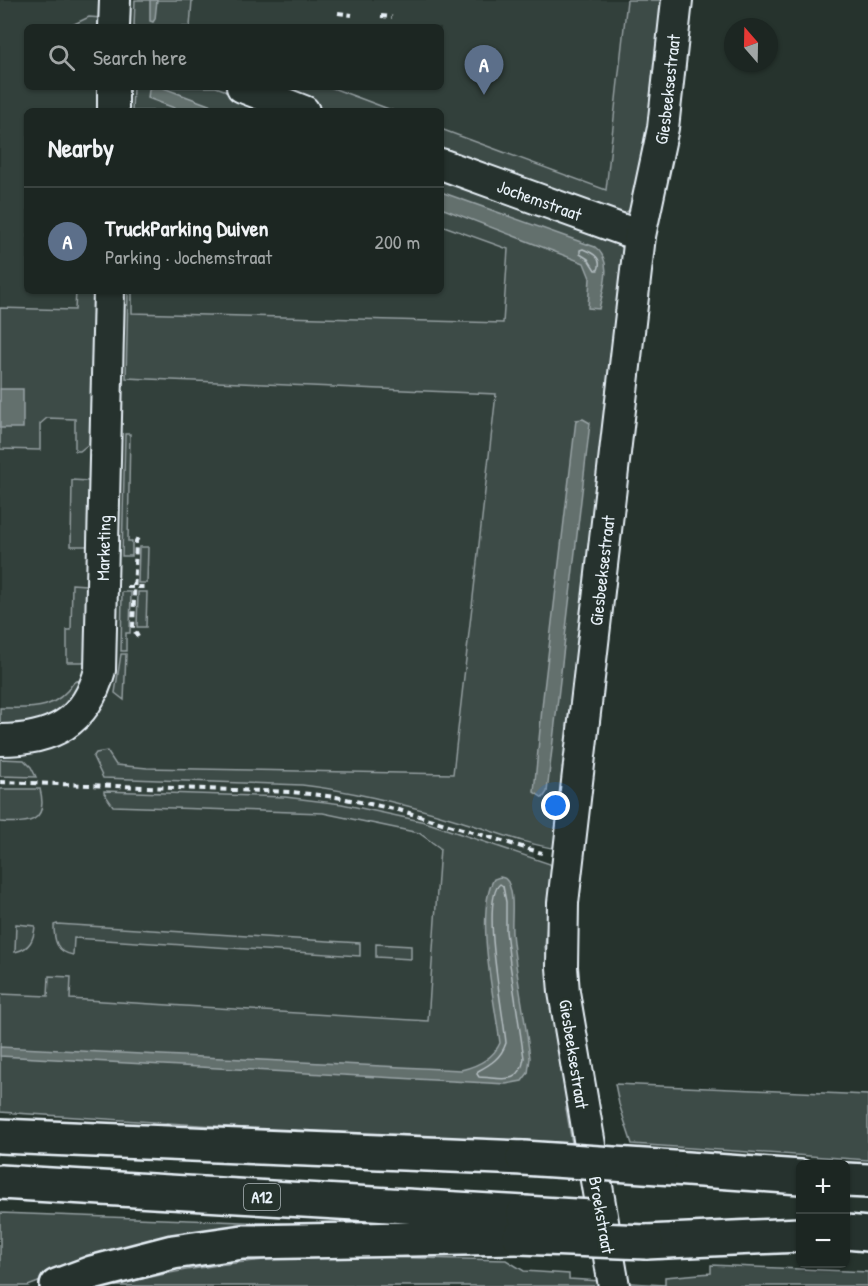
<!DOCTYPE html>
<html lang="en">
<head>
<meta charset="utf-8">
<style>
  body { margin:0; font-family:"Patrick Hand",sans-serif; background:#252e2a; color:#f1f3f6 }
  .controls { position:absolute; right:18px; bottom:18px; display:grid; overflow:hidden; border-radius:9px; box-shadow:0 2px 4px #0004 }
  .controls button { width:54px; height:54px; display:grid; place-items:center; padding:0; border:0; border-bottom:2px solid #3a4340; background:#1c2622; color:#f1f3f6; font:30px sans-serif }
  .compass { position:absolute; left:724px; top:18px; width:54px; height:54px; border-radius:50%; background:#1c2622; box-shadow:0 2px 4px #0004; rotate:340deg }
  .you { position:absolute; left:556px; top:806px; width:21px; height:21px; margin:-15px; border:4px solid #fff; border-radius:50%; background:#1a73e8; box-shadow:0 0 0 9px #1a73e833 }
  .badge { display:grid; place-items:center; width:39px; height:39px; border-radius:50%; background:#ffd166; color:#fff; font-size:20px; font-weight:700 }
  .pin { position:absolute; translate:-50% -50px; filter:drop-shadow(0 2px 3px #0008) }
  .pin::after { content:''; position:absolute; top:32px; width:21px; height:18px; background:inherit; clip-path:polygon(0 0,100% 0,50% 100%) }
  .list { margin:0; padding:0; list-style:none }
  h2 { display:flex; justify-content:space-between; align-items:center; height:78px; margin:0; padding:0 24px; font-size:26px }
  h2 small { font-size:20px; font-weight:400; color:#a0a5a5 }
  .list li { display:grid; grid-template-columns:39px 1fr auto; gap:18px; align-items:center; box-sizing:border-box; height:108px; padding:0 24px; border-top:2px solid #3a4340 }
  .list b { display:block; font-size:22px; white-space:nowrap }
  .list p { margin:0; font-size:20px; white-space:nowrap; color:#a0a5a5 }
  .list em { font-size:20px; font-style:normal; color:#a0a5a5 }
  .icon { flex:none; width:33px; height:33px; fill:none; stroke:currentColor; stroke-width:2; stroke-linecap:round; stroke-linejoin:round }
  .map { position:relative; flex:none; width:868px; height:1286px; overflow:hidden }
  .search { position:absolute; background:#1c2622; box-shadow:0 2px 4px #0004; left:24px; top:24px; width:420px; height:66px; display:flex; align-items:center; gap:15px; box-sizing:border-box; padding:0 21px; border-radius:9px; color:#a0a5a5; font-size:22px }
  .panel { position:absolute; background:#1c2622; box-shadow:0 2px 4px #0004; left:24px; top:108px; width:420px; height:186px; border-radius:9px }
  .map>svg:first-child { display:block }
</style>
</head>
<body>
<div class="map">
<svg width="868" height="1286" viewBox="0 0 868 1286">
  <rect width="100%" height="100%" fill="#26332d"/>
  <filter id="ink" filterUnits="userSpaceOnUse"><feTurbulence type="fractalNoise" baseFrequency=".0167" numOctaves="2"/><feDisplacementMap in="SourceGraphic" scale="12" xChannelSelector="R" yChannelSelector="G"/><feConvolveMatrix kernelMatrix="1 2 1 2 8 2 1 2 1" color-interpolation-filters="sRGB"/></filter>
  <g filter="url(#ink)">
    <!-- built -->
    <path fill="#333f3a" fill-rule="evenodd" d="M0 0H627L538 795 517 1100 0 1062ZM27 27H441V87H27ZM27 111H441V291H27Z"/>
    <!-- green -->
    <path fill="#3e4b47" stroke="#939ea0" stroke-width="1.5" d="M135 0H192L190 27H134Z
      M627 0H666L653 115 635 207 618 217 441 158V129L606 190Z
      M89 17 102 18V27H68Z
      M133 87H216L282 111H132Z
      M256 87H330L394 111H317Z
      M441 170 620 243 624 251 558 849C524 844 493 831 460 821 408 805 355 791 302 785L103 778 93 757 96 753 107 751 116 765 147 768 453 774 496 394 126 378 128 291H132V313L503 323 508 249 441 225Z
      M76 291H97L95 439 80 451H75V419L47 418 40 424V450L0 449V308L75 310Z
      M125 434H130L128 541H132V556H122Z
      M72 480 88 481 91 485 92 543 87 546H71Z
      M139 547H148L147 583H138Z
      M72 584 86 585 89 587 87 661 82 662H67V630H71Z
      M122 592H131L130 633H126V651H121Z
      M138 592H147L146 627H137Z
      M121 654H126L124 700 115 693Z
      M80 680H82L76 697 52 718 0 728V708C32 708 54 712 74 682Z
      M0 759 24 760 31 767 36 777 0 776Z
      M0 789H40C49 824 27 824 0 822Z
      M104 791 285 797 342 804 425 822 550 864 552 869 545 947 571 1106 566 1108 572 1143 260 1129 0 1112V994L48 996 49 976 71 977 70 999 428 1021 440 848 419 833 323 813 113 806 104 793Z
      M16 924 35 926C34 939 30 949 15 952Z
      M57 924 360 943V956L74 938 73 955C56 952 54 940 54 925Z
      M376 944 411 946V959L376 957Z
      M615 1084 868 1095V1160L632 1144 619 1104Z
      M0 1213 355 1226 83 1265 28 1286H0Z
      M331 1256 506 1260 524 1271 569 1274V1279L601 1281 602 1286H114C189 1266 253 1259 331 1256Z
      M711 1265 868 1272V1286H629L630 1283 665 1285V1277L711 1273Z"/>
    <!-- water -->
    <path fill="#636f6d" stroke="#98a3a5" stroke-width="1.5" d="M150 0H157L155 19 153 22 150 21Z
      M153 87H161L225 111H182L148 98 149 90Z
      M441 192 595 247C614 261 603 289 599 309L588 308 590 278 584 263 441 208Z
      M0 389H23V428H0Z
      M583 419 590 423 547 792 543 798 534 792 543 698 576 420Z
      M500 877C505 878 505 878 508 882 515 897 511 917 512 933 516 975 525 1016 530 1058L528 1073 522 1081 506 1084 0 1056V1047L461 1070C478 1066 493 1059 500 1043 495 1003 474 912 494 879Z"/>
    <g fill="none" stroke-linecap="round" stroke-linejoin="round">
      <!-- shore -->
      <path stroke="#b3bdc0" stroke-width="1.5" d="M583 249C593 253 603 258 598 270H595L588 259 580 254V250Z
        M500 884 503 886 506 902V931L510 964 524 1058C520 1086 502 1078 479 1077L477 1074 478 1071C491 1064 501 1058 506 1043 504 1016 480 899 500 884Z"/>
      <defs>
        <g id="minor">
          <path d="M114 27 115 0"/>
          <path d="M242 87 304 111"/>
          <path d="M113 111V87"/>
          <path id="s1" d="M441 164 640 236"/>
          <path id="s2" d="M0 740C52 740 86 723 100 670L109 291"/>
          <path id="s3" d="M614 1286 564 992 562 967 563 903 640 236 663 128 677 0"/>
        </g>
        <path id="highway" d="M0 1136 523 1158
          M659 1167 800 1177
          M846 1180 868 1181
          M0 1182 524 1213
          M846 1232 868 1234
          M646 1242 800 1235
          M57 1286 92 1273 173 1252 243 1242 520 1237"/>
      </defs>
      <!-- minor casing -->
      <use href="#minor" stroke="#e8f1f8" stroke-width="34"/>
      <!-- highway casing -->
      <use href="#highway" stroke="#e8f1f8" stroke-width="38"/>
      <!-- path -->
      <path stroke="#e8f1f8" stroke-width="4" stroke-dasharray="6 4.5" stroke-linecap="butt" d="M338 13 352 15
        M381 16 392 17
        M127 587H147
        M138 637 133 628 136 541 139 536
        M0 782 292 792 336 797 399 810 542 853"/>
      <!-- minor -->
      <use href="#minor" stroke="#26332d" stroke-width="30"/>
      <!-- highway -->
      <use href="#highway" stroke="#26332d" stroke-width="33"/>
      <defs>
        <path id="highway-bridge" d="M523 1158 659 1167
          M524 1213 591 1217
          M520 1237 646 1242"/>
      </defs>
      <!-- highway-bridge casing -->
      <use href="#highway-bridge" stroke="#e8f1f8" stroke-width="38" stroke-linecap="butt"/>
      <!-- highway-bridge -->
      <use href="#highway-bridge" stroke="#26332d" stroke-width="33"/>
    </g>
  </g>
  <g text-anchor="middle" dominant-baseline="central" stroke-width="6" stroke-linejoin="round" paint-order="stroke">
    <!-- shield labels -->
    <rect fill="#26332d" stroke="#aeb8bb" stroke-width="1.5" x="244" y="1184" width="36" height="26" rx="4.5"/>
    <g font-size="16" font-weight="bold" fill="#e8f1f8">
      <text x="262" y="1197">A12</text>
    </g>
    <!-- street labels -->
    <g font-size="18" fill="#e8f1f8" stroke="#26332d">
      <text stroke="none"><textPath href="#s3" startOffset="1208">Giesbeeksestraat</textPath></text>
      <text stroke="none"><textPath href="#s1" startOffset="105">Jochemstraat</textPath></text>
      <text stroke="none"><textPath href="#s2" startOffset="256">Marketing</textPath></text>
      <text stroke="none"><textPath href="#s3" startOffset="722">Giesbeeksestraat</textPath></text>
      <text transform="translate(574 1054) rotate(81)">Giesbeeksestraat</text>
      <text transform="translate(602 1215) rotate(80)">Broekstraat</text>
    </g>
  </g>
</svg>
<div class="controls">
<button>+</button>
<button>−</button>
</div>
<svg class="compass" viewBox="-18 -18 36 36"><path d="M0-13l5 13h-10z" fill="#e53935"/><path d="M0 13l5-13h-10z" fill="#a0a5a5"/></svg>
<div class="you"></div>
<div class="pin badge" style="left:484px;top:95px;background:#5c6f8a">A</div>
<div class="search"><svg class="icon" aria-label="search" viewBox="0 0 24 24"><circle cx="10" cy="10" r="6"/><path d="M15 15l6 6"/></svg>Search here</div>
<section class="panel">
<h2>Nearby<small></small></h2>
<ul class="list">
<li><span class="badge" style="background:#5c6f8a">A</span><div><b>TruckParking Duiven</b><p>Parking · Jochemstraat</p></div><em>200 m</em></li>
</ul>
</section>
</div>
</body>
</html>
